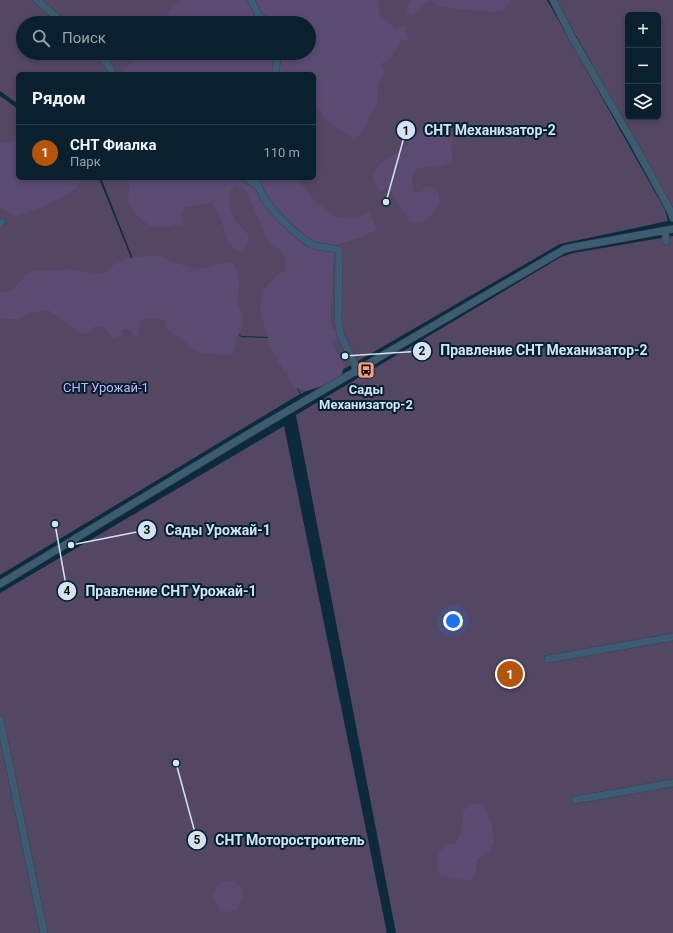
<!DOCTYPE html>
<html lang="ru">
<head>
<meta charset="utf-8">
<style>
  body { margin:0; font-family:Roboto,sans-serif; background:#132836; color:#f1f3f6 }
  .controls { position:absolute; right:12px; top:12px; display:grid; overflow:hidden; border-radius:6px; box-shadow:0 2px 6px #0003 }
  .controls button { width:36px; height:36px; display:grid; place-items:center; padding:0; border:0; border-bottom:1px solid #2a3e4a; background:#0a202e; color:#f1f3f6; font:20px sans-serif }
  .you { position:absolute; left:453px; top:621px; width:14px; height:14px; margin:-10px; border:3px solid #fff; border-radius:50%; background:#1a73e8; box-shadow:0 0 0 6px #1a73e833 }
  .badge { display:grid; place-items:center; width:26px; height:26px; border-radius:50%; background:#b45309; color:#fff; font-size:13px; font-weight:700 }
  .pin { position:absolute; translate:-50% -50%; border:2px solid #fff; box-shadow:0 1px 4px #0006 }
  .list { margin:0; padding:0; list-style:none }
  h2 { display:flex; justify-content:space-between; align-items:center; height:52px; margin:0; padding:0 16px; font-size:17px }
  h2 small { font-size:13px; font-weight:400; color:#99a3aa }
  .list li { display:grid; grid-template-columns:26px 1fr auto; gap:12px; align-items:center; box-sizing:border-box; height:56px; padding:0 16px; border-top:1px solid #2a3e4a }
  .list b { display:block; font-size:15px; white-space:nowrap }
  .list p { margin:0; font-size:13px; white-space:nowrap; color:#99a3aa }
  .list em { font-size:13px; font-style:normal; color:#99a3aa }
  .icon { flex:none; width:22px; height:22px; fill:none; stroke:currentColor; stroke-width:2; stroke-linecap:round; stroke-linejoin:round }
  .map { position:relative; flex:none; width:673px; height:933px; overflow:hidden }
  .search { position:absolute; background:#0a202e; box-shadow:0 2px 6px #0003; left:16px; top:16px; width:300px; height:44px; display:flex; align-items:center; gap:10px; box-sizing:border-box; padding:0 14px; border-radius:22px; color:#99a3aa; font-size:15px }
  .panel { position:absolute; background:#0a202e; box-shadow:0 2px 6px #0003; left:16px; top:72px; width:300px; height:108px; border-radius:6px }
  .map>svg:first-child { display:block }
</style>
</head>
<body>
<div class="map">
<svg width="673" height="933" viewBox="0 0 673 933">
  <rect width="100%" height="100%" fill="#0d2a3d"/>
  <!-- green -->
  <path fill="#534763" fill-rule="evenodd" d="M0 0H547L665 210 668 221 560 244 301 394 271 337 241 336 227 318 136 275 131 254 101 178H314V74H18V104L0 91ZM23 23H309V53H23Z
    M556 0H673V208L662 189ZM628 15H658V117H628Z
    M0 96 18 109V178H99L130 255 135 276 226 319 241 337 270 338 300 394 0 575Z
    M673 236V933H396L296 415 561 257 573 253Z
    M284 426 387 933H0V593Z"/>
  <!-- forest -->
  <path fill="#5b4a72" d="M182 0H378L380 15 396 29 405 25 408 40H402L391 59 380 64 384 71 378 86 377 104 365 127 355 140 327 121 314 105V74H119L132 62 140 53H309V23H163C166 13 173 6 182 0Z
    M410 0H511L508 3 504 11 494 12 454 9 441 6 430 1 425 4 413 15 406 12Z
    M430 127 435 128 451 135 453 139 451 148 453 156C453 158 452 160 450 162 445 167 425 167 417 168L412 176V185L414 192H421L426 187H434C435 189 438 193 439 195 442 208 430 221 418 222 415 223 412 222 409 221L397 203 393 193 387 189 381 191C377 189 376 186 374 181 369 164 394 157 404 148 409 144 417 132 421 130 423 128 428 128 430 127Z
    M18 141V178H83C70 201 40 207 17 216L0 209V144L2 142Z
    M126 178H296L316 203 338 217 356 219 370 212 377 230 359 238 334 246 331 317 332 329 336 332 337 339 332 344C339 360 347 355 342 375L323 386 307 391 296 388 286 374 270 348 267 333 261 316 260 307 263 290 275 277 287 269 282 250 274 247 269 242 246 191 241 187 236 185C233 187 231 189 230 192 227 201 232 217 238 224 240 227 245 229 247 233 251 241 247 247 240 251 223 246 227 234 221 220 218 214 215 209 212 203L185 207 181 211V216L184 220 182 226 173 224C152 235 136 217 127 201L130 189Z
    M145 256H159L191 268 202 269 223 263 229 262 234 264C241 281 240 285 237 303 243 313 245 317 241 329 240 332 238 335 237 338 234 346 239 345 231 355L200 353 191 349 185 342 174 335 166 328 164 320 154 318H144L140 323 139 336 134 337 131 331 126 329 122 331V335L114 339 103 326H96L86 333H79L48 310C38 312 27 312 20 319 13 320 7 318 0 319V292L12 291 25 276 34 271 74 270 82 271 93 275 104 273 113 265 126 259Z
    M471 804H484C489 817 499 838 490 850 487 854 480 857 477 859L476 871 473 880H462L440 875 437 865 439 852 447 844H454C463 833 463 824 463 811Z
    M224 881H235L244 890 238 909 230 912 219 911 218 906 212 896 216 886Z"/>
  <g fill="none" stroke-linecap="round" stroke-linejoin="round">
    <defs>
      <path id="minor" d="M37 0 63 23
        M251 0 259 16 267 21 269 23
        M553 0 574 41 634 144 670 210 673 218
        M97 53 107 63 113 74
        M276 74C275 67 278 60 277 53
        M245 178 258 186
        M254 178C258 184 260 191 264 198 274 213 297 237 313 245 318 247 335 248 338 250 338 251 339 252 339 253L338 321 341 337 354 362 356 372
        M0 223 2 222
        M665 231 666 241
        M0 584 250 433 556 254 565 249 574 247 673 229
        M548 659 673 637
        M0 720 44 933
        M575 800 673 783"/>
    </defs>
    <!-- minor casing -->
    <use href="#minor" stroke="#334454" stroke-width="8"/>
    <!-- minor -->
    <use href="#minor" stroke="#3e5c71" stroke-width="7"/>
  </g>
  <!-- icons -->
  <defs>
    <symbol id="bus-square" viewBox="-11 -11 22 22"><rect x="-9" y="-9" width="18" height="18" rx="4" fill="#f39f84" stroke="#032033"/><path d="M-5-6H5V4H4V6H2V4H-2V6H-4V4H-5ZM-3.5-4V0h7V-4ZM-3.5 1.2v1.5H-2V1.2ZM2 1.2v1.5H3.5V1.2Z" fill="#111"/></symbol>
  </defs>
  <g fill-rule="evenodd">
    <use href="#bus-square" x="356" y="360" width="20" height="20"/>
  </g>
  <g text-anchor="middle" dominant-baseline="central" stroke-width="4" stroke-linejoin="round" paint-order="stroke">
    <!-- park labels -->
    <g font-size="13" fill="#ceb1f4" stroke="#032033">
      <text x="106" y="387">СНТ Урожай-1</text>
    </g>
    <!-- poi labels -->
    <g font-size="13" font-weight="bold" fill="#d3e4f0" stroke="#032033">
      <text x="366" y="389">Сады<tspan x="366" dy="15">Механизатор-2</tspan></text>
    </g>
  </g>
  <!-- callouts -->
  <path fill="none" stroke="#d3e4f0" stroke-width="1.5" d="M386 202L406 130M345 356L422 351M71 545L147 530M55 524L67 591M176 763L197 840"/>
  <g fill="#d3e4f0" stroke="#032033" stroke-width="1.5">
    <circle cx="386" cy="202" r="4"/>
    <circle cx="345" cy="356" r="4"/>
    <circle cx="71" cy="545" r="4"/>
    <circle cx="55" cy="524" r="4"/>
    <circle cx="176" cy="763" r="4"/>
    <circle cx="406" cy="130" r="10"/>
    <circle cx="422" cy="351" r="10"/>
    <circle cx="147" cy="530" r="10"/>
    <circle cx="67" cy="591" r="10"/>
    <circle cx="197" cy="840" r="10"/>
  </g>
  <g font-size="12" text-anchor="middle" font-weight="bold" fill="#111">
    <text x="406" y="135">1</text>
    <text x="422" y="355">2</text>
    <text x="147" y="534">3</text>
    <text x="67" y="595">4</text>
    <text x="197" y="844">5</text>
  </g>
  <g font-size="14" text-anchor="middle" font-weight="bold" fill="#d3e4f0" stroke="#032033" stroke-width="4" stroke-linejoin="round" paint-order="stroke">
    <text x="490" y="135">СНТ Механизатор-2</text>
    <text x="544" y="355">Правление СНТ Механизатор-2</text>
    <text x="218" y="535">Сады Урожай-1</text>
    <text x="171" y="596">Правление СНТ Урожай-1</text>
    <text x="290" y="845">СНТ Моторостроитель</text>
  </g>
</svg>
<div class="controls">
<button>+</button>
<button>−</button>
<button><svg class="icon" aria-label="layers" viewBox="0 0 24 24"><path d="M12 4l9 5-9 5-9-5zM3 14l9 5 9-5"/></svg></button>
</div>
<div class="you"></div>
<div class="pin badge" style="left:510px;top:674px">1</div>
<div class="search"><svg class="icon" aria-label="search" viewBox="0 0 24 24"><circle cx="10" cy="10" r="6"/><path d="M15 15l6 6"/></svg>Поиск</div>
<section class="panel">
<h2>Рядом<small></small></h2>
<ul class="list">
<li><span class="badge">1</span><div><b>СНТ Фиалка</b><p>Парк</p></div><em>110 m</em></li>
</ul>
</section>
</div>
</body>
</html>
